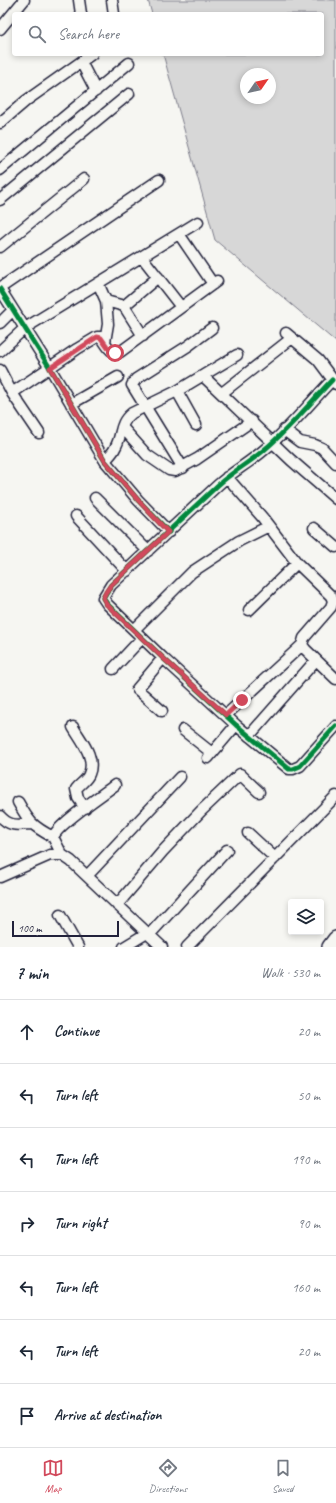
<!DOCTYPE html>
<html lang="en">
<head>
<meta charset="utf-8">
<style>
  body { margin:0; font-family:Caveat,sans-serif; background:#f2f2f3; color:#1f2937 }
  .controls { position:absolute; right:12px; bottom:12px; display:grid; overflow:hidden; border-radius:4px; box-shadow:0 2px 6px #0003 }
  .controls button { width:36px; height:36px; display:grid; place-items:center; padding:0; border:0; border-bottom:1px solid #e0e1e3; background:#fff; color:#1f2937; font:20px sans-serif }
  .compass { position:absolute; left:240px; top:68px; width:36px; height:36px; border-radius:50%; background:#fff; box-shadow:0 2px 6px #0003; rotate:56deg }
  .scale { position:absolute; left:12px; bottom:10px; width:107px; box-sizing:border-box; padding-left:4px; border:2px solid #22223b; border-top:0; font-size:11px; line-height:14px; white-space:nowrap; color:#22223b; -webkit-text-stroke:3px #f6f6f2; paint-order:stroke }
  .stop { position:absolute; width:12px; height:12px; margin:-9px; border:3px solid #d1495b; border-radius:50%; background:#fff }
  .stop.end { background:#d1495b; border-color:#fff; box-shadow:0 1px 4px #0008 }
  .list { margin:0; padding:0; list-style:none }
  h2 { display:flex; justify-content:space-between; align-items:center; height:52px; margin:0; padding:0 16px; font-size:17px }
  h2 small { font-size:13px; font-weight:400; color:#747a83 }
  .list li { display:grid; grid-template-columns:26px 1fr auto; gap:12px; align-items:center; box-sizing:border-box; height:64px; padding:0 16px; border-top:1px solid #e0e1e3 }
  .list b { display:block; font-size:15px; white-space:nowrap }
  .list em { font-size:13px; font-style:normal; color:#747a83 }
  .icon { flex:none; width:22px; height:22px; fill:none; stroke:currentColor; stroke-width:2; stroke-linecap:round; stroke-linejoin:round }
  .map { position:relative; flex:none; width:336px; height:947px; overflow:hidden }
  .search { position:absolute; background:#fff; box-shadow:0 2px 6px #0003; left:12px; right:12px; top:12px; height:44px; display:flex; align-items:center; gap:10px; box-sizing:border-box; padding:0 14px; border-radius:4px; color:#747a83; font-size:15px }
  .sheet { height:500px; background:#fff }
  nav { display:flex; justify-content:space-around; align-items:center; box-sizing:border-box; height:56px; border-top:1px solid #e0e1e3; background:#fff; font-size:11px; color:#747a83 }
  nav a { display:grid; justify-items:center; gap:2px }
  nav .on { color:#d1495b }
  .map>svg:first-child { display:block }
</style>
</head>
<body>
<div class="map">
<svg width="336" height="947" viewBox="0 0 336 947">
  <rect width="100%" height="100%" fill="#f6f6f2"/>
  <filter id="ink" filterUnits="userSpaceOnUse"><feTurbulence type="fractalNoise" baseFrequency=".025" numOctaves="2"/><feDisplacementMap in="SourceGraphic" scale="8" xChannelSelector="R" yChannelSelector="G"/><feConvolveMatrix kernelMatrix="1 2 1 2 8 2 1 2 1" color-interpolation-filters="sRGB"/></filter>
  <g filter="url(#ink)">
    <!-- green -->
    <path fill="#d7d7d7" stroke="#7c7c89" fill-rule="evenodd" d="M148 0H336V342L215 240 163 54H322V14H152ZM246 74H270V98H246Z"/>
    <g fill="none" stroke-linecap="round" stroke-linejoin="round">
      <defs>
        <path id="minor" d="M79 0 81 14
          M112 0 114 14
          M0 29 24 0
          M81 62 96 91
          M0 123 27 100 92 54
          M0 170 129 63
          M0 200 129 94
          M179 234 213 284
          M0 247 84 179
          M142 257 181 307
          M98 283 106 301 108 324 105 342
          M0 288 159 180
          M0 289 50 368 105 461 138 500 169 532
          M106 301 124 306 143 336
          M124 306 158 277
          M0 323 13 310
          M286 333 318 360 336 384
          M0 351 25 328 198 222
          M0 370 12 393 39 433
          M203 376 291 460 336 499
          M332 380C310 403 289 429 264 450 249 463 232 472 218 485L111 585 103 598 107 604 163 658 236 725 289 769H293L300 766 336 726
          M177 391 196 425
          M12 393 77 349 97 337H101C107 344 109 354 120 352L217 281
          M222 393 292 338
          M71 404 118 377
          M122 427 147 455 169 470 175 471 197 459 252 421
          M284 430 300 442 315 445 322 448 336 463
          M105 461C108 457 113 453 115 448 123 435 118 424 132 413L177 391 237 355
          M183 468 132 385 136 379 188 346 212 328
          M227 477 262 517 297 563 331 596 333 601 331 607 304 638 302 645 306 650 336 679
          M95 498 148 551
          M76 516 127 571
          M314 528 336 547
          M249 610 297 563
          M134 630 192 572 239 541 269 526
          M113 669 142 638
          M162 711 137 689 163 658
          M226 715 302 645
          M73 727C81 741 96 757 89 774 87 780 80 784 76 789L78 798 85 808
          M183 730 212 753
          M249 736 316 660
          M208 758 236 725
          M18 802C29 822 32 826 53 837
          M0 816C10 827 17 825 31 824
          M248 833 275 858
          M62 855 53 837C58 824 102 795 115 785
          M87 876 180 777
          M0 877 50 855H62L71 861 162 947
          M117 905 163 851 201 811 240 774 259 792
          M60 915 78 947
          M149 935 227 850
          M124 947 147 933
          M187 947 336 796"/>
        <path id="highway" d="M330 947 336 939"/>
      </defs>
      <!-- minor casing -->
      <use href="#minor" stroke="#22223b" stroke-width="13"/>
      <!-- highway casing -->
      <use href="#highway" stroke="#22223b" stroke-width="18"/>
      <!-- minor -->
      <use href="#minor" stroke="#f6f6f2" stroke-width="10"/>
      <!-- highway -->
      <use href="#highway" stroke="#f6f6f2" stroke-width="15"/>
      <defs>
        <path id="cycleway" d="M0 289 50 368 105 461 138 500 169 532
          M332 380C310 403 289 429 264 450 249 463 232 472 218 485L111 585 103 598 107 604 163 658 236 725 289 769H293L300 766 336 726"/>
      </defs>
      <!-- cycleway casing -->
      <use href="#cycleway" stroke="#f6f6f2" stroke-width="8"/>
      <!-- cycleway -->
      <use href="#cycleway" stroke="#00873e" stroke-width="5"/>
    </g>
  </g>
  <g fill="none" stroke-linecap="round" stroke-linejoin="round" filter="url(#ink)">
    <!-- route -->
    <path stroke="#d1495b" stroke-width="5" d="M115 353 108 348 101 338 97 337 50 368 105 461 138 500 168 532 111 585 106 592 103 598 106 604 163 658 226 715 242 700"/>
  </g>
</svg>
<div class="controls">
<button><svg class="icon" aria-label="layers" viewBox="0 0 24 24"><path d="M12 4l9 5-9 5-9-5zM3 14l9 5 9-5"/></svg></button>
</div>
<svg class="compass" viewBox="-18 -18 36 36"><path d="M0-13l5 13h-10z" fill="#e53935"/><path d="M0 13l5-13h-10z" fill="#747a83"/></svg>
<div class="scale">100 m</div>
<div class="stop" style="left:115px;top:353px"></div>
<div class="stop end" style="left:242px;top:700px"></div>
<div class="search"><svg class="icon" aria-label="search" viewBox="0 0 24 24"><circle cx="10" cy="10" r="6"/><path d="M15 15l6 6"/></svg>Search here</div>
</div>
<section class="sheet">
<h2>7 min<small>Walk · 530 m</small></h2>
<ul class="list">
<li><svg class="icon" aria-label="ahead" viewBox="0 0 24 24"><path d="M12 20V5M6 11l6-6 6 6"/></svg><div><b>Continue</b></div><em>20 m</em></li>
<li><svg class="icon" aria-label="left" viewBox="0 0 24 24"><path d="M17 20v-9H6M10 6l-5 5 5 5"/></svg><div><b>Turn left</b></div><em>50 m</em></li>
<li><svg class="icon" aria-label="left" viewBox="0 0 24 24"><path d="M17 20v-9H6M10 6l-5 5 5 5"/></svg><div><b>Turn left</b></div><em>190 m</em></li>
<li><svg class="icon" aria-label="right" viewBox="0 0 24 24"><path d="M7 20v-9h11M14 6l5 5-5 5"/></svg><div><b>Turn right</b></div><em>90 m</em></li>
<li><svg class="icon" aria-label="left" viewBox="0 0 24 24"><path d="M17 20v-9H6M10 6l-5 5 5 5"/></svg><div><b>Turn left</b></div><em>160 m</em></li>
<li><svg class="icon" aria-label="left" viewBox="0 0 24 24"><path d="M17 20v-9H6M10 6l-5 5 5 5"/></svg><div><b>Turn left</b></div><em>20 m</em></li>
<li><svg class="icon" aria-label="arrive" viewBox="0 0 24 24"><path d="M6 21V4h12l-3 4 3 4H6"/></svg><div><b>Arrive at destination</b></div></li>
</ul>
</section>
<nav>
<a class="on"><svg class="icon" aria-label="map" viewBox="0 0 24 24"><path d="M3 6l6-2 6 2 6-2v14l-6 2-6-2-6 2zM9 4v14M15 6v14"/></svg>Map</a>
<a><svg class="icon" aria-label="directions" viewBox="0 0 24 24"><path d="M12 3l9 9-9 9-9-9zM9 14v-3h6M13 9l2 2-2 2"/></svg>Directions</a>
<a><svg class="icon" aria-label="saved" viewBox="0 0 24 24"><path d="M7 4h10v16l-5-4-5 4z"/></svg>Saved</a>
</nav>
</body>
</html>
